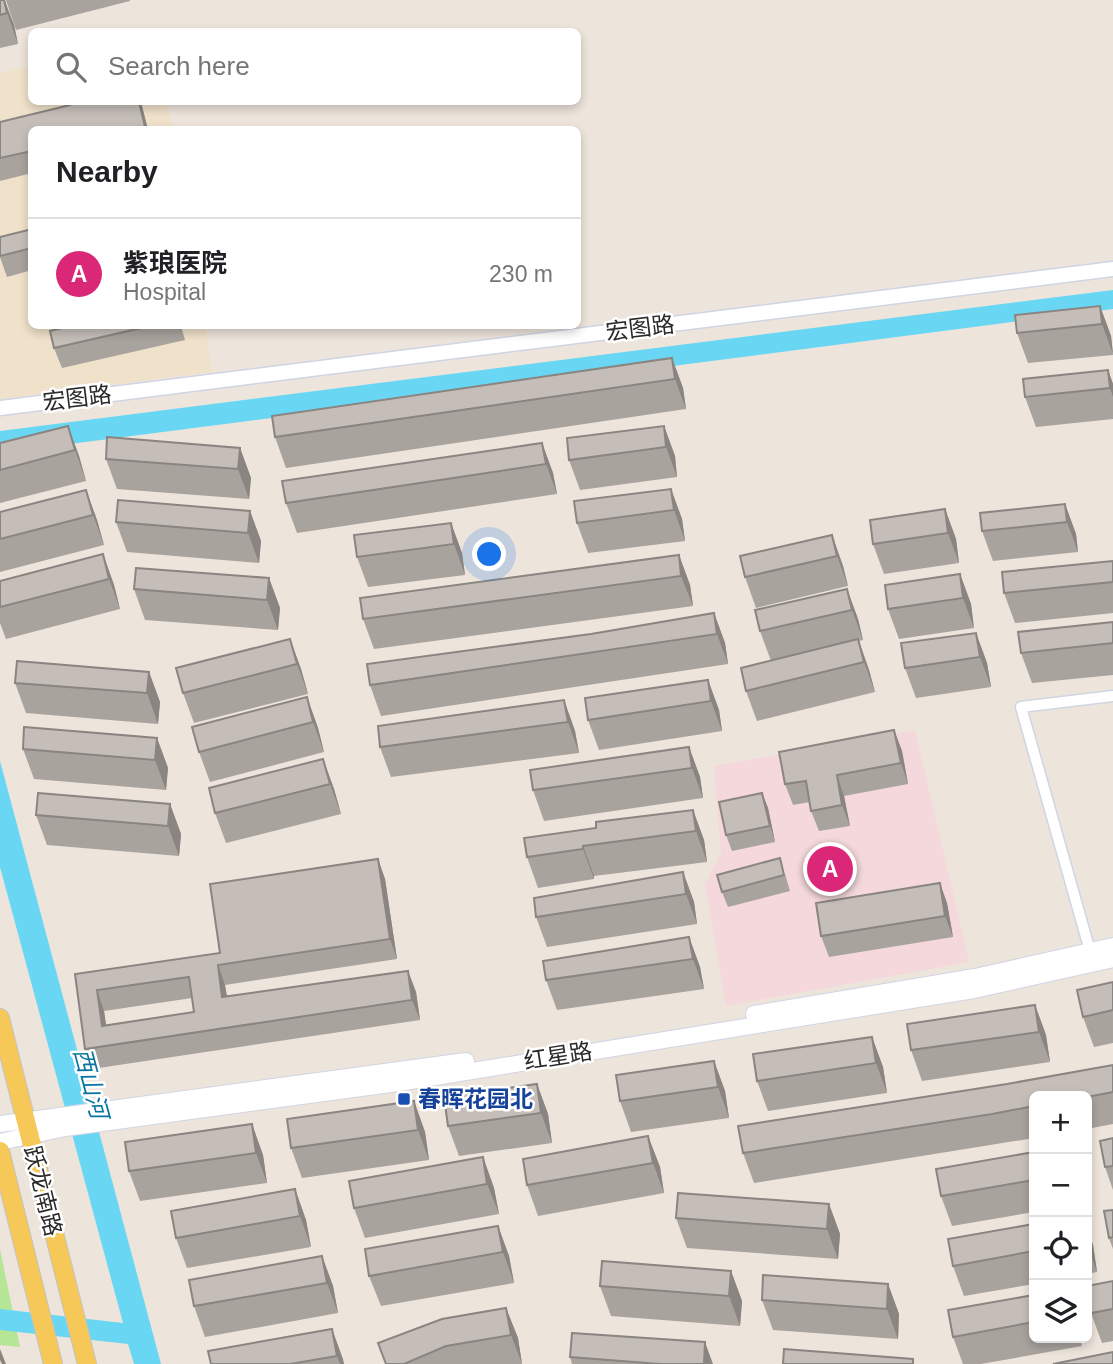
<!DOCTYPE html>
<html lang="en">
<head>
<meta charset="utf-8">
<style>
  body { margin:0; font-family:Arial,"Noto Sans SC",sans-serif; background:#f2f2f2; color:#202124 }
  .controls { position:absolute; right:21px; bottom:21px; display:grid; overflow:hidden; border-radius:10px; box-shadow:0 4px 10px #0003 }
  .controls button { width:63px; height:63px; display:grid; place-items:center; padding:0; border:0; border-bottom:2px solid #e0e0e0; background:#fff; color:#202124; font:35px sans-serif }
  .you { position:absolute; left:490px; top:555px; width:24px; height:24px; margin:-18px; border:5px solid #fff; border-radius:50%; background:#1a73e8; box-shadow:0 0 0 10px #1a73e833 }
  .badge { display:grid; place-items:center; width:46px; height:46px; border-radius:50%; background:#db2777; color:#fff; font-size:23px; font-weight:700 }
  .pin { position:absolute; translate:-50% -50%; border:4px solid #fff; box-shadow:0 2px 7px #0006 }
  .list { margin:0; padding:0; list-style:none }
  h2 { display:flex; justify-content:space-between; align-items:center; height:91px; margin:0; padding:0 28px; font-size:30px }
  h2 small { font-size:23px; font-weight:400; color:#757577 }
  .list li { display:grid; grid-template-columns:46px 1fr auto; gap:21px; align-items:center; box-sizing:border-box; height:112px; padding:0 28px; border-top:2px solid #e0e0e0 }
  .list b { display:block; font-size:26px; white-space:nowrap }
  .list p { margin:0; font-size:23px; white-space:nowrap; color:#757577 }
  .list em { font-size:23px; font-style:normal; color:#757577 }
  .icon { flex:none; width:38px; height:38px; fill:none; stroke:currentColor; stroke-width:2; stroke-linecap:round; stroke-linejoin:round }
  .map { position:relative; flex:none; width:1113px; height:1364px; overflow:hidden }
  .search { position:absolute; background:#fff; box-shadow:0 4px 10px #0003; left:28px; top:28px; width:553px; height:77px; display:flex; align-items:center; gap:18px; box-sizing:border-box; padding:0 24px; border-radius:10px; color:#757577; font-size:26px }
  .panel { position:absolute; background:#fff; box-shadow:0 4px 10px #0003; left:28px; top:126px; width:553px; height:203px; border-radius:10px }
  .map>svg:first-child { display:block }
</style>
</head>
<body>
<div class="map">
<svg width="1113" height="1364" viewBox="0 0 1113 1364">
  <rect width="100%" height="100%" fill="#ede4db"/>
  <!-- education -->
  <path fill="#efe1ca" d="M31 65 32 102H166L174 129 32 130V326H206L211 372 0 399V74Z"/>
  <!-- medical -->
  <path fill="#f4d8db" d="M915 730 969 962 726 1006 705 885 721 853 714 766Z"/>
  <!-- green -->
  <path fill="#b5e695" d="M0 1249 20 1347 0 1345Z"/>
  <!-- water -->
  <path fill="#69d7f4" d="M1113 290V309L0 453V431Z
    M0 761 161 1364H134L128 1344 0 1330V1309L123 1323 0 867Z"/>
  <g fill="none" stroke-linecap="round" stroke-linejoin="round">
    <defs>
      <path id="minor" d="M1090 951 1021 707 1113 696"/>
      <path id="tertiary" d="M0 408 1113 269"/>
      <path id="secondary" d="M754 1014 975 977 1113 946
        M0 1124 466 1061
        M0 1142 65 1128 398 1083 974 990 1113 959"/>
      <path id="primary" d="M0 1018 87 1364
        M0 1151 53 1364"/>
    </defs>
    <!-- minor casing -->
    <use href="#minor" stroke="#d0d5e4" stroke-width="13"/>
    <!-- tertiary casing -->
    <use href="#tertiary" stroke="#d0d5e4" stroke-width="17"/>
    <!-- secondary casing -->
    <use href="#secondary" stroke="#d0d5e4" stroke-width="18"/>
    <!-- primary casing -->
    <use href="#primary" stroke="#c3c3c3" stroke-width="20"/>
    <!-- minor -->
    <use href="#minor" stroke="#fff" stroke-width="10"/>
    <!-- tertiary -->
    <use href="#tertiary" stroke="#fff" stroke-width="14"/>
    <!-- secondary -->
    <use href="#secondary" stroke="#fff" stroke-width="16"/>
    <!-- primary -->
    <use href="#primary" stroke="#f6c857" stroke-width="18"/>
  </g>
  <!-- wall -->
  <path fill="#a9a39e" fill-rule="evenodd" d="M0 0H5L14 25 18 44 0 48Z
    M6 0H130V1L16 30Z
    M141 102 148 130H32V173L0 181V122Z
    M32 229V270L7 277 0 257V237Z
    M1100 306 1111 336 1113 355 1028 363 1017 333Z
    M70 326H181L185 340 62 368 54 348Z
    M672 358 683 388 686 409 286 468 275 437Z
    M1108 370 1113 384V419L1036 427 1025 397Z
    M68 426 79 456 86 481 0 503V443Z
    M664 426 675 456 677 477 580 490 569 460Z
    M542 443 553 473 557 494 297 533 286 503Z
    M240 448 251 478 249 499 117 489 106 459Z
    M671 489 682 519 685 541 588 553 577 523Z
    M86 490 97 520 104 545 0 572V512Z
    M1065 504 1076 534 1078 552 993 561 982 531Z
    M945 509 956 539 959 563 884 574 873 544Z
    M250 511 261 541 259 563 127 552 116 522Z
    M451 523 462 553 465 575 368 587 357 557Z
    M832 535 843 566 848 586 756 608 745 577Z
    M103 554 114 585 120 609 6 639 0 623V581Z
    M679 555 690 585 693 606 374 649 363 619Z
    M1113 561V613L1015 623 1004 593Z
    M960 574 971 604 974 628 899 639 888 609Z
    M269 578 280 608 278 630 145 620 134 589Z
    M847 589 858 619 863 640 859 641 869 670 875 692 757 721 746 691 771 661 760 631Z
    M714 613 725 643 728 664 381 716 370 685 591 634Z
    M1113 622V675L1032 683 1021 653Z
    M976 633 987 663 991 687 916 698 905 668Z
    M290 639 301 669 308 694 194 723 183 693Z
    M149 672 160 702 158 724 26 713 15 683Z
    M708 680 719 710 722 731 599 750 588 720Z
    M307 697 318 728 324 752 210 782 199 752Z
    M564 700 575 731 579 753 391 777 380 747Z
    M894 730 902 751 908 784 844 796 850 826 819 831 811 811 810 802 793 805 785 784Z
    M157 738 168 768 166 790 34 779 23 749Z
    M689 747 700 777 703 798 544 821 533 790Z
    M323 759 334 789 341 814 226 843 215 813Z
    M762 793 768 808 775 842 732 851 726 835Z
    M170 804 181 834 179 856 47 845 36 815Z
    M693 810 704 840 707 862 594 876V879L538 888 527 857 596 828Z
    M378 859 385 879 397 959 225 985 227 996 408 971 416 992 420 1020 92 1069 85 1049 75 974 220 953ZM192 998 194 1012 106 1025 104 1011Z
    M683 872 694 902 697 924 547 947 536 917Z
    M785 874 790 891 728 907 722 892Z
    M947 903 953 937 829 957 821 936Z
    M689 937 700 967 704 989 557 1010 546 980Z
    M1113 982V1043L1094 1047 1083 1017Z
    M1035 1005 1046 1035 1050 1062 922 1081 911 1050Z
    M872 1037 883 1067 887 1093 768 1111 757 1081Z
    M714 1061 725 1091 729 1118 631 1132 620 1101Z
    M1113 1065V1124L1087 1129V1096H1034V1138L754 1183 743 1153 1007 1084Z
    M537 1084 548 1114 552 1143 459 1156 448 1126Z
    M414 1101 425 1132 429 1160 302 1178 291 1148Z
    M252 1124 263 1155 267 1183 140 1201 129 1171Z
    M648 1136 660 1167 664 1193 538 1216 527 1185Z
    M1113 1138V1190L1105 1167Z
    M1034 1152V1212L952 1226 941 1196Z
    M483 1157 494 1188 499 1214 365 1238 354 1208Z
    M295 1189 306 1220 311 1247 187 1268 176 1238Z
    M829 1204 840 1234 838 1259 687 1248 676 1218Z
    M1113 1210V1249L1109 1238Z
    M1034 1224V1284L964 1296 953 1266Z
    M498 1226 509 1256 514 1283 381 1306 369 1276Z
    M1087 1229 1093 1245 1097 1272 1087 1274Z
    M322 1256 333 1286 338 1313 205 1337 194 1306Z
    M731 1271 742 1301 740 1326 611 1316 600 1286Z
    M1113 1281V1341L1102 1343 1091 1313Z
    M888 1284 899 1314 898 1339 773 1330 762 1300Z
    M1034 1295V1338H1080L1082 1346 981 1364H963L953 1337Z
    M506 1308 518 1338 522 1364H386Z
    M332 1329 344 1364H211Z
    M570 1357 713 1364H572Z"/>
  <!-- shaded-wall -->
  <path fill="#8a8581" d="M4 0 14 25 18 44 7 13Z
    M139 102H141L148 130H146Z
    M1100 306 1111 336 1113 354 1102 324Z
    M672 358 683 388 686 409 675 379Z
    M1108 370 1113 384V397L1110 388Z
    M68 426 79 456 86 481 75 450Z
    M664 426 675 456 677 477 666 447Z
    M542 443 553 473 557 494 546 464Z
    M240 448 251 478 249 499 238 469Z
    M671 489 682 519 685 541 674 510Z
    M86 490 97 520 104 545 93 515Z
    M1065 504 1076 534 1078 552 1067 522Z
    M945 509 956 539 959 563 948 533Z
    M250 511 261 541 259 563 248 533Z
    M451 523 462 553 465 575 454 544Z
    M832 535 843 566 848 586 837 556Z
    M103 554 114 585 120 609 109 579Z
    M679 555 690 585 693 606 681 576Z
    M960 574 971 604 974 628 963 598Z
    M269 578 280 608 278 630 267 600Z
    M847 589 858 619 863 640 852 610Z
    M714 613 725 643 728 664 717 634Z
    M976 633 987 663 991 687 980 657Z
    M290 639 301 669 308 694 297 664Z
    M858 639 869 670 875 692 864 662Z
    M149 672 160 702 158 724 147 693Z
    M708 680 719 710 722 731 711 701Z
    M307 697 318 728 324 752 313 722Z
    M564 700 575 731 579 753 568 722Z
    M894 730 902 751 908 784 901 763Z
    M157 738 168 768 166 790 155 760Z
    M689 747 700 777 703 798 692 768Z
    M323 759 334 789 341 814 330 784Z
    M837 775 844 796 850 826 842 805Z
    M762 793 768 808 775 842 770 826Z
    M170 804 181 834 179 856 168 826Z
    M693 810 704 840 707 862 696 831Z
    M583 846 594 876V879L583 849Z
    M378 859 385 879 397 959 390 939Z
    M683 872 694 902 697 924 686 894Z
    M940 883 947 903 953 937 945 916Z
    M689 937 700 967 704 989 693 959Z
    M218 965 225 985 230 1017 222 997Z
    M408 971 416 992 420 1020 412 1000Z
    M97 990 104 1011 109 1046 102 1026Z
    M1035 1005 1046 1035 1050 1062 1039 1032Z
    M872 1037 883 1067 887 1093 876 1063Z
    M714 1061 725 1091 729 1118 718 1087Z
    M537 1084 548 1114 552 1143 541 1113Z
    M414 1101 425 1132 429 1160 418 1130Z
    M252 1124 263 1155 267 1183 256 1153Z
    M648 1136 660 1167 664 1193 653 1163Z
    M483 1157 494 1188 499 1214 487 1184Z
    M295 1189 306 1220 311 1247 300 1216Z
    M829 1204 840 1234 838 1259 827 1229Z
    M498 1226 509 1256 514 1283 503 1252Z
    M1087 1229 1093 1245 1097 1272 1087 1243Z
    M322 1256 333 1286 338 1313 327 1283Z
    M731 1271 742 1301 740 1326 729 1296Z
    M888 1284 899 1314 898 1339 887 1309Z
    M506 1308 518 1338 522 1364 511 1335Z
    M332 1329 343 1359 344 1364H340L337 1356Z
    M705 1342 713 1364H704Z
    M0 1349 6 1364H2L0 1360Z"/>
  <!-- building -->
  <path fill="#c5beb8" stroke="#8a8581" stroke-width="2" fill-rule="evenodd" d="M0 0H4L7 13 0 15Z
    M69 102H139L145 127 134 130H32V151L0 158V122L70 105Z
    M32 229V248L0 256V237Z
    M1100 306 1102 324 1017 333 1015 315Z
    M70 326H150L54 348 50 331Z
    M672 358 675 379 275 437 272 416Z
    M1108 370 1110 388 1025 397 1023 379Z
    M68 426 75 450 0 470V443Z
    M664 426 666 447 569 460 567 438Z
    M107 437 240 448 238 469 106 459Z
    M542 443 546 464 286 503 282 481Z
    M671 489 674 510 577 523 574 501Z
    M86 490 93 515 0 539V512Z
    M118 500 250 511 248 533 116 522Z
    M1065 504 1067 522 982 531 980 513Z
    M945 509 948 533 873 544 870 520Z
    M451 523 454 544 357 557 354 535Z
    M832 535 837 556 745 577 740 556Z
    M103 554 109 579 0 607V581Z
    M679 555 681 576 363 619 360 598Z
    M1113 561V582L1004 593 1002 572Z
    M136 568 269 578 267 600 134 589Z
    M960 574 963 598 888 609 885 585Z
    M847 589 852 610 760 631 755 610Z
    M714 613 717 634 370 685 367 664 591 634Z
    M1113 622V643L1021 653 1018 632Z
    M976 633 980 657 905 668 901 643Z
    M290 639 297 664 183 693 176 668Z
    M858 639 864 662 746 691 741 668Z
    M17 661 149 672 147 693 15 683Z
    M708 680 711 701 588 720 585 698Z
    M307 697 313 722 199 752 192 727Z
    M564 700 568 722 380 747 378 726Z
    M24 727 157 738 155 760 23 749Z
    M894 730 901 763 837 775 842 805 811 811 806 781 785 784 779 752Z
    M689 747 692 768 533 790 530 770Z
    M323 759 330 784 215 813 209 788Z
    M38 793 170 804 168 826 36 815Z
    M762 793 770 826 726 835 719 802Z
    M693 810 696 831 583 846V849L527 857 524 838 596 828V822Z
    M780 858 784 875 722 892 717 875Z
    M378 859 390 939 218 965 222 997 408 971 412 1000 85 1049 75 974 220 953 210 884ZM189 977 194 1012 102 1026 97 990Z
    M683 872 686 894 536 917 534 898Z
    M940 883 945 916 821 936 816 903Z
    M689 937 693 959 546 980 543 961Z
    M1113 982V1010L1083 1017 1077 990Z
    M1035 1005 1039 1032 911 1050 907 1024Z
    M872 1037 876 1063 757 1081 753 1054Z
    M714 1061 718 1087 620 1101 616 1075Z
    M1113 1065V1092L1087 1097 1034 1096V1106L992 1114 743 1153 738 1126 1007 1084Z
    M537 1084 541 1113 448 1126 444 1097Z
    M414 1101 418 1130 291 1148 287 1119Z
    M252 1124 256 1153 129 1171 125 1142Z
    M648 1136 653 1163 527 1185 523 1159Z
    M1113 1138V1166L1105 1167 1100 1141Z
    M1034 1152V1180L941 1196 936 1169Z
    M483 1157 487 1184 354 1208 349 1181Z
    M295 1189 300 1216 176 1238 171 1211Z
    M678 1193 829 1204 827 1229 676 1218Z
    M1113 1210V1237L1109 1238 1104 1211Z
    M1034 1224V1251L953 1266 948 1239Z
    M498 1226 503 1252 369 1276 365 1249Z
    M322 1256 327 1283 194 1306 189 1280Z
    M602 1261 731 1271 729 1296 600 1286Z
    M763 1275 888 1284 887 1309 762 1300Z
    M1113 1281V1309L1091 1313 1087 1286Z
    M1034 1295V1322L953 1337 948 1310Z
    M506 1308 511 1335 446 1346 404 1364H386L378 1343 442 1319Z
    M332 1329 337 1356 290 1364H211L208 1351Z
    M572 1333 705 1342 704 1364H660L570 1357Z
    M784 1349 913 1359V1364H783Z
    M1113 1352V1364H1053Z"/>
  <!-- markers -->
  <rect fill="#1a4fb4" stroke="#fff" stroke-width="2.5" x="397" y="1092" width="14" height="14" rx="3.5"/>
  <g text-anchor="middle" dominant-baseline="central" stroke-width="5" stroke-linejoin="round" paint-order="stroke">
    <!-- street labels -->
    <g font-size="23" fill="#2a2a2a" stroke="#fff">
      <text transform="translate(640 328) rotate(-7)">宏图路</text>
      <text transform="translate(77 398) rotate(-7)">宏图路</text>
      <text transform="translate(558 1056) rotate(-9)">红星路</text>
      <text transform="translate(43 1191) rotate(76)">跃龙南路</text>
    </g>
    <!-- transit labels -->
    <g font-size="23" font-weight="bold" fill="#164399" stroke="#fff" text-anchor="start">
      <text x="418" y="1099">春晖花园北</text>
    </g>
    <!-- water labels -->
    <g font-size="24" font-style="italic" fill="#0875a0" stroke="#fff">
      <text transform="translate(91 1083) rotate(75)">西山河</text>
    </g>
  </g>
</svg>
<div class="controls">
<button>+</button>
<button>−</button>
<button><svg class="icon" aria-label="locate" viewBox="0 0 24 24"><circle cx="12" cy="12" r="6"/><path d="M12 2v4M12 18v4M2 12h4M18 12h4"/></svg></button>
<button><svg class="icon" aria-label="layers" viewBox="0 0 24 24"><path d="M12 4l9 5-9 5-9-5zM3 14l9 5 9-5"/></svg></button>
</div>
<div class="you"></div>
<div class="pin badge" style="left:830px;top:869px">A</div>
<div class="search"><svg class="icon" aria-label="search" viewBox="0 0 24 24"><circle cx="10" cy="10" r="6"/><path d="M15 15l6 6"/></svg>Search here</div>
<section class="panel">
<h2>Nearby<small></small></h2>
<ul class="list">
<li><span class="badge">A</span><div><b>紫琅医院</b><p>Hospital</p></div><em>230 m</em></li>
</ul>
</section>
</div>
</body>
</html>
